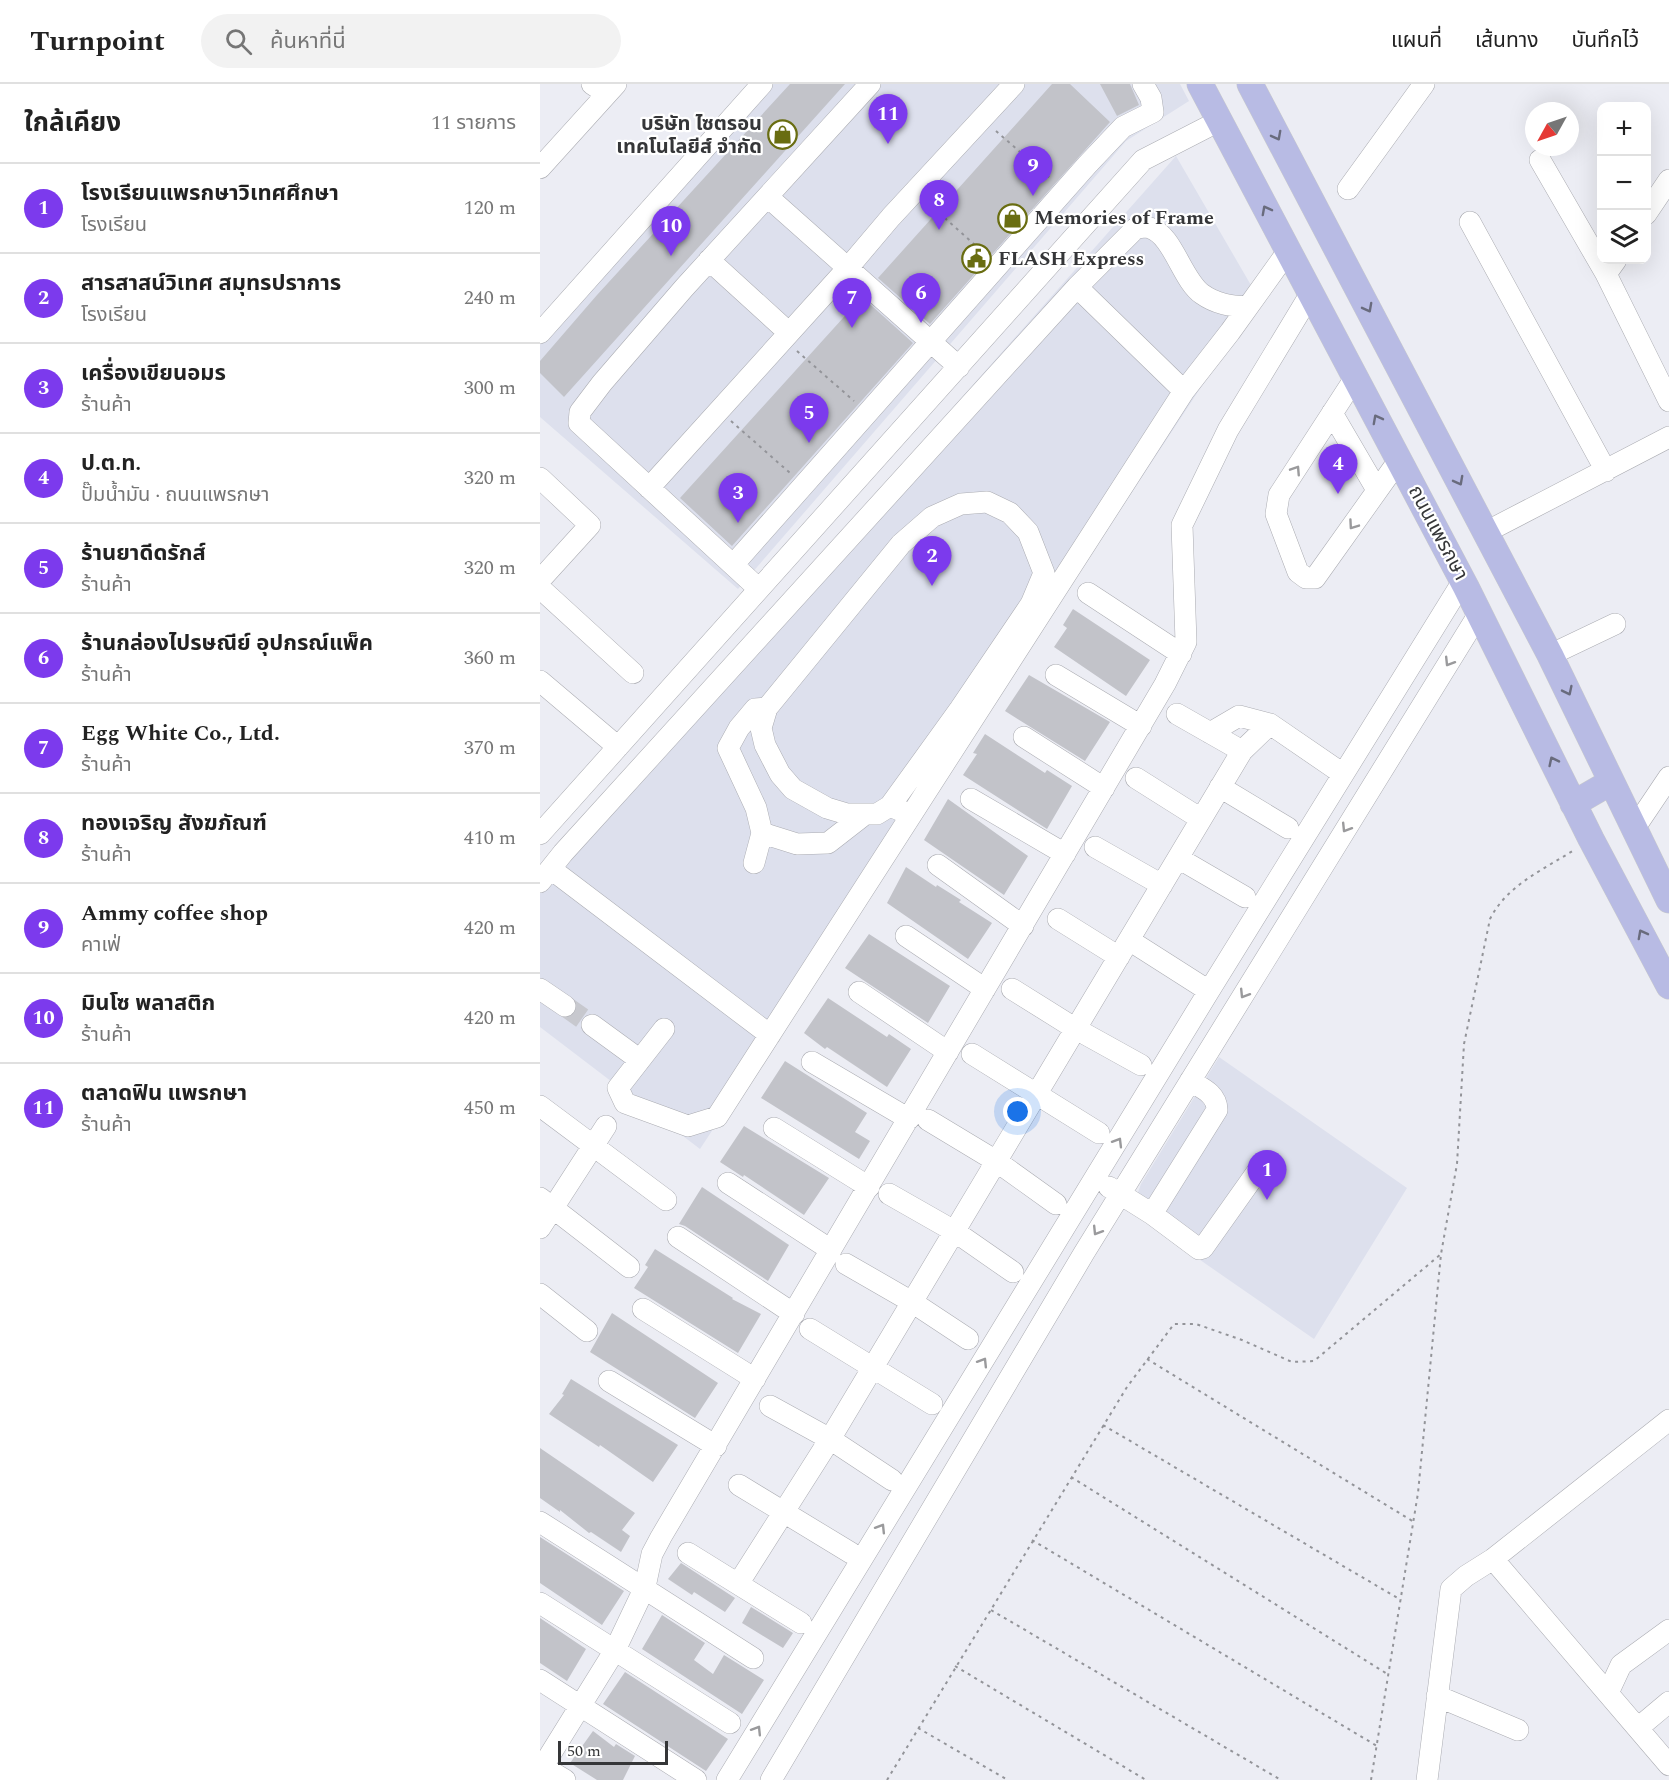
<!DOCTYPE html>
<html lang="th">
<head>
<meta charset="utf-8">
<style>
  body { margin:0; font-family:Spectral,"Noto Sans Thai",serif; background:#f2f2f2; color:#222 }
  .controls { position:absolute; right:18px; top:18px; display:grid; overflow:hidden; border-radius:12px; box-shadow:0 6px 24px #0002 }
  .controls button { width:54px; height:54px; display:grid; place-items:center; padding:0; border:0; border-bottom:2px solid #e0e0e0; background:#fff; color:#222; font:30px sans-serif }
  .compass { position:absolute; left:985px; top:18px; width:54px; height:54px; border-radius:50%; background:#fff; box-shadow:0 6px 24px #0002; rotate:230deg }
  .scale { position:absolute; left:18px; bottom:15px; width:110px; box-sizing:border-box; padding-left:6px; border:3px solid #353638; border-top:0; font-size:16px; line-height:21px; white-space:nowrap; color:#353638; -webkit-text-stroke:4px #fff; paint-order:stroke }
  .you { position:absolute; left:478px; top:1028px; width:21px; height:21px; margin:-15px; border:4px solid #fff; border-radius:50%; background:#1a73e8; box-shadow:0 0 0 9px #1a73e833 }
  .badge { display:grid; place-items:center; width:39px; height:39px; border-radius:50%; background:#7c3aed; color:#fff; font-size:20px; font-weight:700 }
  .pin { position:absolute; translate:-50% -50px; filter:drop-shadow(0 2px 3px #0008) }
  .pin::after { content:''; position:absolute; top:32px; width:21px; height:18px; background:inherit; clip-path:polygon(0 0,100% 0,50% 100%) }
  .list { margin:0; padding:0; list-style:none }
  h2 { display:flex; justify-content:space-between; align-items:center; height:78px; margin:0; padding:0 24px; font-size:26px }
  h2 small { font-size:20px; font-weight:400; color:#767676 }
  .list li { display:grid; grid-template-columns:39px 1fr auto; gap:18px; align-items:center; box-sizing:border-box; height:90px; padding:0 24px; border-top:2px solid #e0e0e0 }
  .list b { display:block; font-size:22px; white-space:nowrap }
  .list p { margin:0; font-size:20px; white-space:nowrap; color:#767676 }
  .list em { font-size:20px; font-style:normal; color:#767676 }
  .icon { flex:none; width:33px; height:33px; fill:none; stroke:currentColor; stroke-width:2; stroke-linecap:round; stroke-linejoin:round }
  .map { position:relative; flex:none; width:1129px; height:1696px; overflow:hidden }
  header { display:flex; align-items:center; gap:36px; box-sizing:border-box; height:84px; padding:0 30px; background:#fff; border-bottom:2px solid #e0e0e0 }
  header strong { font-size:28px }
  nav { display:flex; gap:33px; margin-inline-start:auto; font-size:21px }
  .search { width:420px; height:54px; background:#f2f2f2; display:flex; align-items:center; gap:15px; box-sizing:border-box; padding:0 21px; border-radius:33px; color:#767676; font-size:22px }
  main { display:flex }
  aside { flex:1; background:#fff }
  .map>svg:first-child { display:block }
</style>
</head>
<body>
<header>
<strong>Turnpoint</strong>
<div class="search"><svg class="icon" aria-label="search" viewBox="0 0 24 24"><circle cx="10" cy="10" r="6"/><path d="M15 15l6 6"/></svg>ค้นหาที่นี่</div>
<nav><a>แผนที่</a><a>เส้นทาง</a><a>บันทึกไว้</a></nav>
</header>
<main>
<aside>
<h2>ใกล้เคียง<small>11 รายการ</small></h2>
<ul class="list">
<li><span class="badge">1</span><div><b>โรงเรียนแพรกษาวิเทศศึกษา</b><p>โรงเรียน</p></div><em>120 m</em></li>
<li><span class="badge">2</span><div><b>สารสาสน์วิเทศ สมุทรปราการ</b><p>โรงเรียน</p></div><em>240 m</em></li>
<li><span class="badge">3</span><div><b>เครื่องเขียนอมร</b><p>ร้านค้า</p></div><em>300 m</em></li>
<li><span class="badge">4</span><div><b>ป.ต.ท.</b><p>ปั๊มน้ำมัน · ถนนแพรกษา</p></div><em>320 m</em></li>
<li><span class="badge">5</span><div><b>ร้านยาดีดรักส์</b><p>ร้านค้า</p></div><em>320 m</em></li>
<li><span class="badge">6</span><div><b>ร้านกล่องไปรษณีย์ อุปกรณ์แพ็ค</b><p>ร้านค้า</p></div><em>360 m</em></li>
<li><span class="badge">7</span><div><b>Egg White Co., Ltd.</b><p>ร้านค้า</p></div><em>370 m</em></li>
<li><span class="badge">8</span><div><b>ทองเจริญ สังฆภัณฑ์</b><p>ร้านค้า</p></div><em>410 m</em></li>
<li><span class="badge">9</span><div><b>Ammy coffee shop</b><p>คาเฟ่</p></div><em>420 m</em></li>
<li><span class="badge">10</span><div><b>มินโซ พลาสติก</b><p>ร้านค้า</p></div><em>420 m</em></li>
<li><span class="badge">11</span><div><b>ตลาดฟิน แพรกษา</b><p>ร้านค้า</p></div><em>450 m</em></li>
</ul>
</aside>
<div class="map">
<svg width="1129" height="1696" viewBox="0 0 1129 1696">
  <rect width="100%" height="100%" fill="#ecedf4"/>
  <!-- built -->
  <path fill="#dde0ed" d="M214 0H640L649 17 586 57 198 505 0 333V235Z
    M636 72 719 215 160 1065 0 943V789Z
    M679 973 867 1104 774 1255 591 1128 601 1100Z"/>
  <!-- building -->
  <path fill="#c2c3c9" d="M250 0H305L24 313 0 289V277L57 211Z
    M512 0H530L570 38 390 240 338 194Z
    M560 0H590L599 21 577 32Z
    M322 213 373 259 192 462 140 414Z
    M533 525 610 576 586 612 514 563 527 544 523 541Z
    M489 591 570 638 545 677 465 627Z
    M445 650 505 689 507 686 532 702 507 745 423 691 437 670 433 669Z
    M408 715 488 772 464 811 384 756Z
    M366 783 396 803 397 801 421 816 419 818 452 839 428 875 347 819Z
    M329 850 410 902 388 939 305 884Z
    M288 914 347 953 349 950 371 965 347 1003 287 963 285 965 264 949Z
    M245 977 327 1029 315 1048 330 1057 319 1075 221 1014Z
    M204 1042 289 1094 264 1131 204 1091 203 1093 180 1078Z
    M162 1103 249 1161 228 1197 145 1142 139 1140Z
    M115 1165 193 1214 192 1215 221 1230 198 1269 94 1204 108 1183 105 1181Z
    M72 1229 178 1299 155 1334 50 1268Z
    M31 1295 138 1361 113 1398 60 1361 59 1363 9 1330 24 1311 22 1310Z
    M0 1364 95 1429 82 1446 90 1452 81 1468 51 1448 49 1449 20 1426V1428L0 1414Z
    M0 1453 84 1507 62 1541 0 1499Z
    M141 1479 195 1514 185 1528 154 1508 152 1511 128 1495Z
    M211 1523 253 1549 243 1564 202 1539Z
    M122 1531 165 1559 154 1576 173 1590 184 1571 224 1596 202 1630 102 1565Z
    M0 1534 46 1565 27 1597 0 1579Z
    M85 1588 188 1655 166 1687 63 1620Z
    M53 1647 74 1663 76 1660 95 1672 83 1696H57L30 1679Z"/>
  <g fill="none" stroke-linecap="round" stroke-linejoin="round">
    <!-- minor-tunnel -->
    <path stroke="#c7c8ce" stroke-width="21" stroke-dasharray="21 10" stroke-linecap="butt" d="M25 922 52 941"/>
    <defs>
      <path id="minor" d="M52 0 67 10
        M1000 76 1066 190
        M0 84 76 0
        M808 105 884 0
        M228 113 419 283
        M1106 130 1129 96
        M930 138 1066 387
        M169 176 248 248
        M1076 176 1066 190 1129 317
        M537 203 596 144C600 144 607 142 610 144 633 151 642 196 662 210 676 220 690 222 707 223
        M0 249 222 0
        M815 294 739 411 736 430 758 488 766 494H775L859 376
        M792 329 837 406
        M0 394 50 441 0 496
        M109 404 307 185 351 133 474 0
        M946 448 1129 353
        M193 481 547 81 583 43 613 28 611 14 603 0
        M0 504 93 589
        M219 505 39 339 40 328 62 299 144 204 330 0
        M548 509 641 570
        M1010 571 1075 540
        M516 591 601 642
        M0 597 78 663
        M637 630 702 667
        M670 649 699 632 730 640 803 690
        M484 653 564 704
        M596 694 661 735
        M680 703 748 744
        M431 715 525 770
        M350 722 420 625 491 520 504 489 488 448 470 429 447 418 421 420 392 433 361 460 227 624 221 644 225 661 240 690 253 705 287 724 307 730H337L350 722 371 731
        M1094 745 1129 693
        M222 749 257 760 288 759 324 731
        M0 750 603 76 679 37
        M555 763 622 801
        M638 774 705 813
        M214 779 222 749 216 724 188 664 199 644 215 625 227 624
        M398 781 483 842
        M11 785 230 951
        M0 798 23 769 537 203 644 307
        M518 835 579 873
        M366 852 445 905
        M589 856 669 907
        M0 905 25 922
        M472 905 536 945 601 981
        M319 908 408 968
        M52 941 100 976
        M124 945 78 1004 85 1019 148 1042 177 1033 644 307 690 248 748 167
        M432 970 559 1049
        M272 978 369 1035
        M650 997C662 1004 677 1010 677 1026L612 1130 659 1165 663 1164 719 1085
        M0 1022 126 1116
        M388 1036 456 1077 516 1120
        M234 1044 329 1103
        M188 1099 291 1166
        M569 1103 612 1130
        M349 1110 414 1147 473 1188
        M0 1114 89 1183
        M0 1144 66 1042
        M138 1153 254 1230
        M306 1180 372 1218 428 1255
        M0 1210 47 1247
        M103 1225 215 1295
        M270 1245 392 1320
        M69 1297 176 1362
        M230 1322 290 1355 352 1396
        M199 1401 311 1469
        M0 1438 213 1574
        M148 1469 261 1539
        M953 1475 1129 1336
        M198 1500 290 1355 702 667 730 640
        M0 1519 190 1639
        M0 1596 156 1696
        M1068 1609 1081 1581 1129 1546
        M897 1612 978 1646
        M1098 1644 1129 1618
        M0 1681 25 1696
        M0 1687 75 1566 105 1503 112 1470 121 1453 625 600 646 558 642 441 688 346 771 209
        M187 1696 669 907 923 497
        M231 1696 544 1169 940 528
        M887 1696 911 1505 926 1492 953 1475 1129 1681"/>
      <path id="major" d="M660 0 926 503 1051 755 1129 902
        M710 0 1010 571 1129 816
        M1033 720 1071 698"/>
    </defs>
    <!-- minor casing -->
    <use href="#minor" stroke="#abacb2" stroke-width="22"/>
    <!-- major casing -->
    <use href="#major" stroke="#cacbcb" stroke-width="27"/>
    <!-- path -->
    <path stroke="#939499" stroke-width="2" stroke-dasharray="3 4.5" stroke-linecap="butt" d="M456 47 510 94
      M388 119 444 169
      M257 267 314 317
      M191 337 250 389
      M607 1275 874 1438
      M563 1341 861 1516
      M531 1393 849 1591
      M492 1456 837 1662
      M451 1526 741 1696
      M415 1582 606 1696
      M378 1644 468 1696
      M347 1696 587 1303 634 1240H656L702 1256 752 1278 774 1277 901 1170
      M831 1696 878 1409 901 1170 917 1080 924 960 950 835C967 801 1003 786 1034 766"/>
    <!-- minor -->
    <use href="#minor" stroke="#fff" stroke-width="21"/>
    <!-- major -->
    <use href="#major" stroke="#b8bbe4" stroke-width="26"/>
  </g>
  <!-- one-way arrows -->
  <defs><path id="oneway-chevron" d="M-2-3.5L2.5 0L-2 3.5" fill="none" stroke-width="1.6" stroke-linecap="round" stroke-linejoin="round" transform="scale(1.5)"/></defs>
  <g stroke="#696b7d">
    <use href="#oneway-chevron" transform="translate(737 52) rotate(62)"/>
    <use href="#oneway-chevron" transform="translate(726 126) rotate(-118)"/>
    <use href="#oneway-chevron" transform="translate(828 224) rotate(62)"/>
    <use href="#oneway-chevron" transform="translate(837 335) rotate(-118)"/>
    <use href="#oneway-chevron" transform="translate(919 397) rotate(62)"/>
    <use href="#oneway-chevron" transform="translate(1028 607) rotate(64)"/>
    <use href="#oneway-chevron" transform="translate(1013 677) rotate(-116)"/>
    <use href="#oneway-chevron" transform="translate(1102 850) rotate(-118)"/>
  </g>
  <g stroke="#9a9a9c">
    <use href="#oneway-chevron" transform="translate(756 386) rotate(-57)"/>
    <use href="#oneway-chevron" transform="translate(813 441) rotate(125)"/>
    <use href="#oneway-chevron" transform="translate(909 578) rotate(122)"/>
    <use href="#oneway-chevron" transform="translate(806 744) rotate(122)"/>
    <use href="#oneway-chevron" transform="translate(704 910) rotate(122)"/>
    <use href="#oneway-chevron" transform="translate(578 1058) rotate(-59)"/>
    <use href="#oneway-chevron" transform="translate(557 1147) rotate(122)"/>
    <use href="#oneway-chevron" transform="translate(443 1278) rotate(-58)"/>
    <use href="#oneway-chevron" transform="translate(341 1444) rotate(-58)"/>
    <use href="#oneway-chevron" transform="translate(217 1646) rotate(-58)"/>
  </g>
  <!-- icons -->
  <defs>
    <symbol id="shop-ring" viewBox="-11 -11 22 22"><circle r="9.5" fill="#fff" stroke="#696d11" stroke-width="1.5"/><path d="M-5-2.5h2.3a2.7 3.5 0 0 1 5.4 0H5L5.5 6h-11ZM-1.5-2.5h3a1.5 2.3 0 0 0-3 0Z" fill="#696d11"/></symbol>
    <symbol id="civic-ring" viewBox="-11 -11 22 22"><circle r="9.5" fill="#fff" stroke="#696d11" stroke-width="1.5"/><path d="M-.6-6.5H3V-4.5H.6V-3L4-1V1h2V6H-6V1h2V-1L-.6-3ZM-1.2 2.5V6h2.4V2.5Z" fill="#696d11"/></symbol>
  </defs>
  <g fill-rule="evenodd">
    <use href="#shop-ring" x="226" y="34" width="33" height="33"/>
    <use href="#shop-ring" x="456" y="118" width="33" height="33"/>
    <use href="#civic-ring" x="420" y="158" width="33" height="33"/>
  </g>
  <g text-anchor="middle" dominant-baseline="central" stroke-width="4.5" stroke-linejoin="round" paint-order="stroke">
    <!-- poi labels -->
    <g font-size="20" font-weight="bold" fill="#353638" stroke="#fff" text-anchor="start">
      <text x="222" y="40" text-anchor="end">บริษัท ไซตรอน<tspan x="222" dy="23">เทคโนโลยีส์ จำกัด</tspan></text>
      <text x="494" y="134">Memories of Frame</text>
      <text x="458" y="175">FLASH Express</text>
    </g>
    <!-- street labels -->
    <g font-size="20" fill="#353638" stroke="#fff">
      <text transform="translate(898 449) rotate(62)">ถนนแพรกษา</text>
    </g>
  </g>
</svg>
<div class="controls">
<button>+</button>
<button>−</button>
<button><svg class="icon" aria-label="layers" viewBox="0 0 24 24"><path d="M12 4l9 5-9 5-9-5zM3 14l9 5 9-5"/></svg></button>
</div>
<svg class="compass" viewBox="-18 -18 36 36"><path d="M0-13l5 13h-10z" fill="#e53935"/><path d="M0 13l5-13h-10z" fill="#767676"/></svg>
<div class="scale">50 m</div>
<div class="you"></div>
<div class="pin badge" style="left:727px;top:1116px">1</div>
<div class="pin badge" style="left:392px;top:502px">2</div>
<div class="pin badge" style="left:198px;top:439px">3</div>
<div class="pin badge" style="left:798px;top:410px">4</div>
<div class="pin badge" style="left:269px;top:359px">5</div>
<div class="pin badge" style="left:381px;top:239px">6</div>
<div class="pin badge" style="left:312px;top:244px">7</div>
<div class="pin badge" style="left:399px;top:146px">8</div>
<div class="pin badge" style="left:493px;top:112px">9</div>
<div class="pin badge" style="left:131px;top:172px">10</div>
<div class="pin badge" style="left:348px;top:60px">11</div>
</div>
</main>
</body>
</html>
